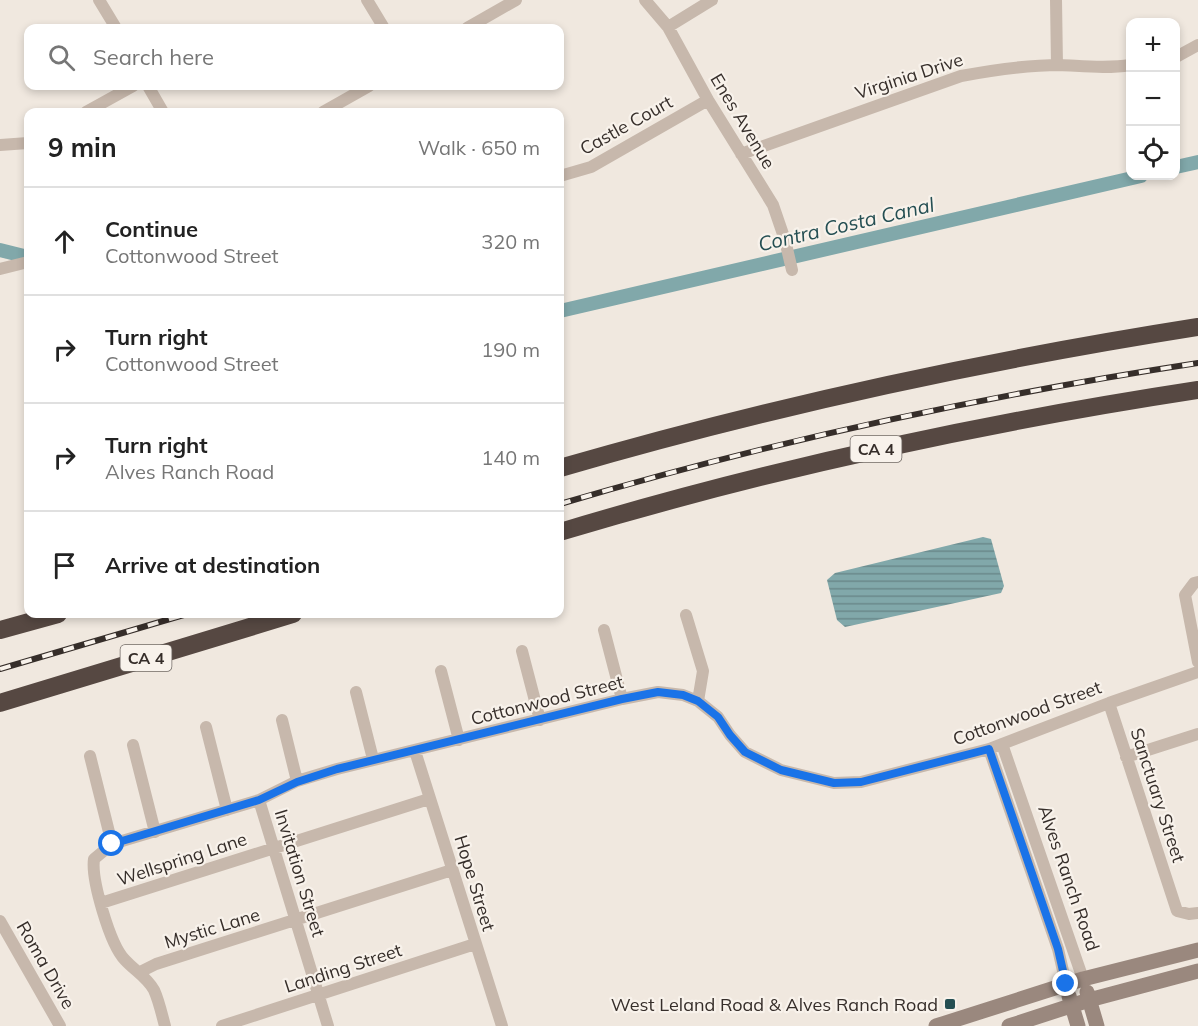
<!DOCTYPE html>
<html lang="en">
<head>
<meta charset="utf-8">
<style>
  body { margin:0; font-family:Mulish,sans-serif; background:#f6f6f6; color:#222 }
  .controls { position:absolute; right:18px; top:18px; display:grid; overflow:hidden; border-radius:12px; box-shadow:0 3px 9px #0003 }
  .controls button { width:54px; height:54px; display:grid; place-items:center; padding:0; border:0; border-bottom:2px solid #e0e0e0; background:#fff; color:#222; font:30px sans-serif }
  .stop { position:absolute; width:18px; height:18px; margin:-14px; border:4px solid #1a73e8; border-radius:50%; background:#fff }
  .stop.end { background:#1a73e8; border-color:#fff; box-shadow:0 2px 6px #0008 }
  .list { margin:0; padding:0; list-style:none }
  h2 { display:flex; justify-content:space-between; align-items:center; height:78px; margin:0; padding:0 24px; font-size:26px }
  h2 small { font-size:20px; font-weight:400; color:#767676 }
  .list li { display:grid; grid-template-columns:39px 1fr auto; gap:18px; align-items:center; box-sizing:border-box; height:108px; padding:0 24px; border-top:2px solid #e0e0e0 }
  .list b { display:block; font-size:22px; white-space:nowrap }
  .list p { margin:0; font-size:20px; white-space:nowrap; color:#767676 }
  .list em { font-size:20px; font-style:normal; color:#767676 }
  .icon { flex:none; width:33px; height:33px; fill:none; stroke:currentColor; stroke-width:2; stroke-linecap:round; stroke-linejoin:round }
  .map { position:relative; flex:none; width:1198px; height:1026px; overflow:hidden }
  .search { position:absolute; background:#fff; box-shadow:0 3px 9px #0003; left:24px; top:24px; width:540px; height:66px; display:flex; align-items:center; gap:15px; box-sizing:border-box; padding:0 21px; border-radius:12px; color:#767676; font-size:22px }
  .panel { position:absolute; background:#fff; box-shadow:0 3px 9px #0003; left:24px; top:108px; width:540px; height:510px; border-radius:12px }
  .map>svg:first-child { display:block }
</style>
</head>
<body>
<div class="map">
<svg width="1198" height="1026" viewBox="0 0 1198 1026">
  <defs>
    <pattern id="water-rules" width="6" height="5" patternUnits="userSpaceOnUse" patternTransform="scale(1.5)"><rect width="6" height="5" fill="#81a8aa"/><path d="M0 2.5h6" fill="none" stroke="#6a898b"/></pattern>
  </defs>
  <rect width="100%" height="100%" fill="#f0e8df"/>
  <!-- water -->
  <path fill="url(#water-rules)" d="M983 537 991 539 1004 586 1001 593 845 627 837 620 827 580 835 573Z"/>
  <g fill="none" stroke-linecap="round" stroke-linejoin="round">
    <!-- canal -->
    <path stroke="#81a8aa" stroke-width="14" d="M1176 167 1198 162
      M0 250 28 257
      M560 311 1141 176"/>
    <!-- street -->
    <path stroke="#c7b8ac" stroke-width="12" d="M99 0 116 28
      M367 0 384 28
      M645 0 668 27 708 100 773 205 785 240 792 270
      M1056 0 1057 65
      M668 27 712 0
      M467 28 516 0
      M1176 57 1198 45
      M148 86 163 112
      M86 112 133 86
      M323 112 369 86
      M0 145 28 143
      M741 154 961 76C993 70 1027 65 1060 65 1083 66 1107 69 1130 65
      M560 176 591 167 708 100
      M0 269 28 262
      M1198 582 1194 583 1185 595 1198 662
      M686 615 703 671 698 701
      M604 630 622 699
      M522 651 540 720
      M441 671 459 740
      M356 692 373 759
      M1109 703 1177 911 1189 914 1198 913
      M282 720 297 781
      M206 727 227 810
      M1002 744 1083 979
      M133 745 155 832
      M989 749 1058 949 1066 984
      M415 751 502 1026
      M90 756 112 844
      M1126 757 1198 734
      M259 800 328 1026
      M101 903 429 799
      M0 921 60 1026
      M140 972 156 964 452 870
      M165 1026C162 1015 159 1001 154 990 147 977 134 970 125 960 110 945 91 879 94 859L112 844 259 800 297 781 337 769 622 699 658 692 683 695 698 701 718 717 730 735 745 752 781 770 834 783 861 782 989 749 1109 703 1198 672
      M222 1026 475 944"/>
    <!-- secondary -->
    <path stroke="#9a887e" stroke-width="15" d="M1087 992 1097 1026
      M1069 996 1078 1026
      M936 1026 1083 979 1198 950
      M1009 1026 1089 1000 1198 971"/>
    <!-- highway -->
    <path stroke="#564842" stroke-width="18" d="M560 468C769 407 982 361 1198 327
      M560 532C769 469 982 423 1198 390
      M0 630 58 614
      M0 703 293 614"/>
    <defs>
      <path id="rail" d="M560 504C769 442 982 396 1198 363
        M0 669 187 614"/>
    </defs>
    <!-- rail casing -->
    <use href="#rail" stroke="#362e2a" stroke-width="6"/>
    <!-- rail -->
    <use href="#rail" stroke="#f8f2eb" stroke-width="4" stroke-dasharray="11" stroke-linecap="butt"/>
  </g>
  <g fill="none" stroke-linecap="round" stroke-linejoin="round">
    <!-- route -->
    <path stroke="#1a73e8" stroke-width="8" d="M112 844 259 800 297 782 337 769 622 699 658 692 683 695 698 701 718 717 730 735 745 752 781 770 834 783 861 782 989 749 1058 949 1066 984"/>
  </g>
  <!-- markers -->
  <rect fill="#254f53" stroke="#f8f2eb" stroke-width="2" x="944" y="998" width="12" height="12" rx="3"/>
  <g text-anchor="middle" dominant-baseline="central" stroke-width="4.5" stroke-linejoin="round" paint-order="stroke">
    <!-- shield labels -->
    <g fill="#f8f2eb" stroke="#706964" stroke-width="1.5">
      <rect x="850.5" y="436" width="51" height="26" rx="4.5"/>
      <rect x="120.5" y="645" width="51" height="26" rx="4.5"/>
    </g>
    <g font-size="16" font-weight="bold" fill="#362e2a">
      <text x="876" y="449">CA 4</text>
      <text x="146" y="658">CA 4</text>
    </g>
    <!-- street labels -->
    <g font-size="18" fill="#362e2a" stroke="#f8f2eb">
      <text transform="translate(909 76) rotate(-18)">Virginia Drive</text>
      <text transform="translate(743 121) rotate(59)">Enes Avenue</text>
      <text transform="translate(626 125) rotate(-29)">Castle Court</text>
      <text transform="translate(547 700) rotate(-14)">Cottonwood Street</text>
      <text transform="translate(1027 713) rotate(-20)">Cottonwood Street</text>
      <text transform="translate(1158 795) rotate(72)">Sanctuary Street</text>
      <text transform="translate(182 859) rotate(-18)">Wellspring Lane</text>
      <text transform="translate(300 873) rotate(73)">Invitation Street</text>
      <text transform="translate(1069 878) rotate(71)">Alves Ranch Road</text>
      <text transform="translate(475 883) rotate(73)">Hope Street</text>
      <text transform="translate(212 928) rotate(-17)">Mystic Lane</text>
      <text transform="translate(46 965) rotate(60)">Roma Drive</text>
      <text transform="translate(343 968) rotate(-18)">Landing Street</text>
    </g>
    <!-- poi labels -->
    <g font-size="18" fill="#362e2a" stroke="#f8f2eb" text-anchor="end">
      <text x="938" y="1004">West Leland Road &amp; Alves Ranch Road</text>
    </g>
    <!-- water labels -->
    <g font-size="20" font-style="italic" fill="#254f53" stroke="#f8f2eb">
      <text transform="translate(846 224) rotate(-13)">Contra Costa Canal</text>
    </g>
  </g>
</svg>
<div class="controls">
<button>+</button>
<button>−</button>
<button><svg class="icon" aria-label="locate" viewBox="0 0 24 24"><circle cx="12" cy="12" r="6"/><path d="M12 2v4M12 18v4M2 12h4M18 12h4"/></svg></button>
</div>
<div class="stop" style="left:112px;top:844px"></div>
<div class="stop end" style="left:1066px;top:984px"></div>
<div class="search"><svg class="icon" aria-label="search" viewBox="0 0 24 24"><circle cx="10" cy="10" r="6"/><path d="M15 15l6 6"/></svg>Search here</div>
<section class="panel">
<h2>9 min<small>Walk · 650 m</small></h2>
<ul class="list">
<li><svg class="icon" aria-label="ahead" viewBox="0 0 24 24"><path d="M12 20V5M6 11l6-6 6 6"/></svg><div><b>Continue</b><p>Cottonwood Street</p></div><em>320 m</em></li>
<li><svg class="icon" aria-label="right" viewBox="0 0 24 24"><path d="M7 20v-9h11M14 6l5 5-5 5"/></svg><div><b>Turn right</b><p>Cottonwood Street</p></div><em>190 m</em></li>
<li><svg class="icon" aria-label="right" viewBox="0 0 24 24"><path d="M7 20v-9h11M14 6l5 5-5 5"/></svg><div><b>Turn right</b><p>Alves Ranch Road</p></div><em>140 m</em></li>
<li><svg class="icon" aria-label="arrive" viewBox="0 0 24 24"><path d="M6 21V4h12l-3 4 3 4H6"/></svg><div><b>Arrive at destination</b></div></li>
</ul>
</section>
</div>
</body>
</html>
